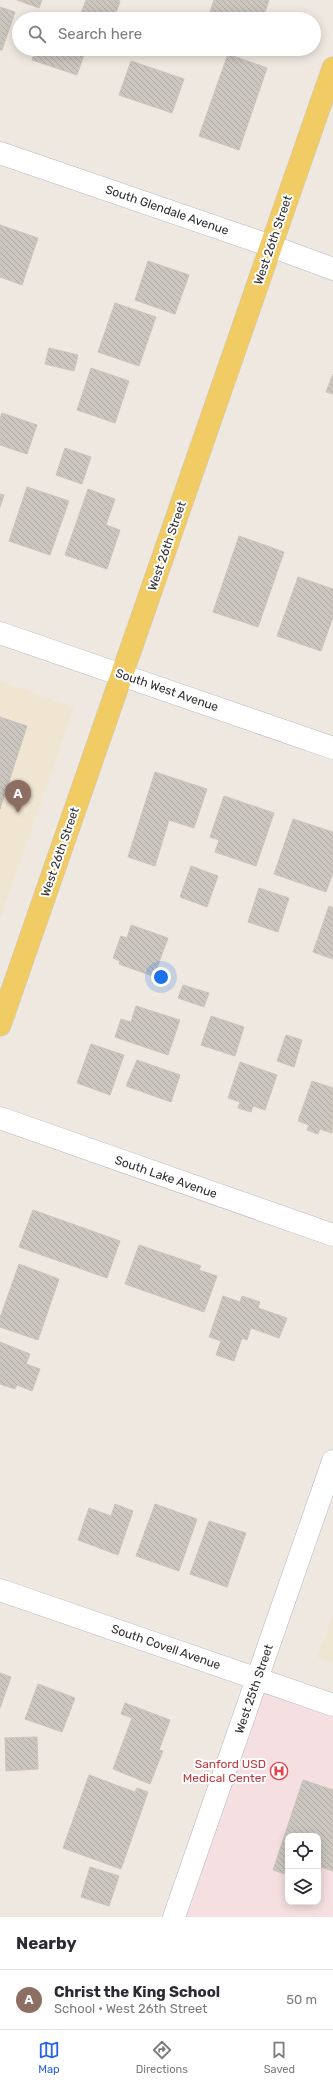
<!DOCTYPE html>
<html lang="en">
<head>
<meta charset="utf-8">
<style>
  body { margin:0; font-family:Rubik,sans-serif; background:#f2f2f3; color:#2b2b33 }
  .controls { position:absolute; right:12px; bottom:12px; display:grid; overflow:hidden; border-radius:8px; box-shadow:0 2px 10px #0003 }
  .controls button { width:36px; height:36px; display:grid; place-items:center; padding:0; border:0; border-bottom:1px solid #e1e1e2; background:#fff; color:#2b2b33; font:20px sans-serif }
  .you { position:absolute; left:161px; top:977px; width:14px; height:14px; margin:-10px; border:3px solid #fff; border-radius:50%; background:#1a73e8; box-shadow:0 0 0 6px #1a73e833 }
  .badge { display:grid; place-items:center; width:26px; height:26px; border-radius:50%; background:#2563eb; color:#fff; font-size:13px; font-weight:700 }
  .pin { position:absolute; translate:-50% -33px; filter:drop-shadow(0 1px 2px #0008) }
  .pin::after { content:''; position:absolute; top:21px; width:14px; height:12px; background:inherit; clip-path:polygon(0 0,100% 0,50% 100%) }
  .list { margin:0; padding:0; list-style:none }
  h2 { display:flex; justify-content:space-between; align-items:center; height:52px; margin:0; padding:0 16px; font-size:17px }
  h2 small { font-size:13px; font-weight:400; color:#7c7c81 }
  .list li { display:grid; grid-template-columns:26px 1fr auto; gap:12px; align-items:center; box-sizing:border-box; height:60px; padding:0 16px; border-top:1px solid #e1e1e2 }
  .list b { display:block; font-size:15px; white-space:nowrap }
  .list p { margin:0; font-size:13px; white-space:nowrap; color:#7c7c81 }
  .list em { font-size:13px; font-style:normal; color:#7c7c81 }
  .icon { flex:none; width:22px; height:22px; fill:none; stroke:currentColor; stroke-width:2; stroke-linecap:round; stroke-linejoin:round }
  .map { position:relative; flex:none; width:333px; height:1917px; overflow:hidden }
  .search { position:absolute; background:#fff; box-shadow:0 2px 10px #0003; left:12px; right:12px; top:12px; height:44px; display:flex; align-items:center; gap:10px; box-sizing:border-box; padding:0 14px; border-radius:22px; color:#7c7c81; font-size:15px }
  .sheet { height:112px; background:#fff }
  nav { display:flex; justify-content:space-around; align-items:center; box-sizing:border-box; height:56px; border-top:1px solid #e1e1e2; background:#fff; font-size:11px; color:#7c7c81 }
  nav a { display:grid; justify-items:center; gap:2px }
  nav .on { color:#2563eb }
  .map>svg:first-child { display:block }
</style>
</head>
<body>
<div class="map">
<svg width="333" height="1917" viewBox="0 0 333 1917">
  <defs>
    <pattern id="building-back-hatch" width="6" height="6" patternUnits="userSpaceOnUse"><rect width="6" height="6" fill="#cbc6bf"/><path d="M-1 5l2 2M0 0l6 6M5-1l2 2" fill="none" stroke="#afaaa4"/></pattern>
  </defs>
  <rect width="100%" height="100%" fill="#efe8e1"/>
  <!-- education -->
  <path fill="#f0e5d1" d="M0 681 74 707 0 920Z
    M333 1615V1662L317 1657Z"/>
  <!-- medical -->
  <path fill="#f5dfe0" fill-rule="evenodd" d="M258 1679 333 1705V1917H174ZM288 1836H318V1902H288Z"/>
  <!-- building -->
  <path fill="url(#building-back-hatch)" stroke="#cbc4ba" d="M17 0H42L39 8Z
    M86 0H118L120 1 114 19H79Z
    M214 0H269L263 19H213L208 17Z
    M0 7 15 12 2 50H0Z
    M36 49H86L77 75 32 60Z
    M228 54 267 68 239 150 199 136Z
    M131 61 184 79 172 113 119 95Z
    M0 225 38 238 22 285 0 277Z
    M148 261 189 275 175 314 135 300Z
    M115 303 156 317 139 366 98 352Z
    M49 348 78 355 74 371 45 364Z
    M91 368 129 381 115 423 77 410Z
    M333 374V394L326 392Z
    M2 413 37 425 27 454 0 445V419Z
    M65 448 91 457 82 484 56 475Z
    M27 487 69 501 50 555 9 541Z
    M88 489 115 499 106 525 120 530 107 569 65 555Z
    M0 494 4 495 0 507Z
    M239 536 284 552 258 627 213 612Z
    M298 577 333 589V617L321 651 277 636Z
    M0 717 27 726 0 809Z
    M155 772 207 789 194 828 169 820 155 866 128 857Z
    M224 796 274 813 256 866 215 852 219 840 210 837Z
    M293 819 333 832V873L326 892 274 874Z
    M191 866 218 876 207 907 180 897Z
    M259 888 289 898 278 932 248 922Z
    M329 906 333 908V959L313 952Z
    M131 925 168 938 157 968 161 970 158 978 119 964 120 961 113 958 121 936 127 938Z
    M183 985 209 993 204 1007 178 998Z
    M136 1006 180 1020 168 1055 115 1037 121 1019 131 1022Z
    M211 1016 244 1027 235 1056 201 1045Z
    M286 1035 302 1040 294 1067 277 1061Z
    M91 1044 124 1055 110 1095 77 1083Z
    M137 1060 180 1075 171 1102 126 1086Z
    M240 1062 277 1075 265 1110 253 1106 251 1112 238 1108 240 1102 228 1098Z
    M312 1081 333 1088 332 1133 320 1129 318 1134 307 1130 309 1125 298 1121Z
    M33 1210 120 1241 107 1278 19 1247Z
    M139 1245 201 1266 199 1270 217 1276 204 1312 125 1284Z
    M19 1264 59 1279 38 1340 0 1327V1318Z
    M223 1296 240 1302 242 1296 260 1302 258 1308 287 1318 279 1338 251 1328 247 1340 242 1338 234 1361 216 1355 221 1341 209 1337Z
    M0 1342 30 1354 26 1364 40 1369 32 1391 17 1385 15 1389 0 1384Z
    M115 1504 133 1511 118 1555 78 1540 89 1508 111 1516Z
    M155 1504 197 1519 179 1571 136 1556Z
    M209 1521 246 1533 227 1587 190 1574Z
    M0 1673 11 1677 0 1708Z
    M38 1684 75 1698 62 1732 25 1719Z
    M125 1703 170 1720 159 1750 163 1751 150 1784 113 1769 132 1718 121 1714Z
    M37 1737 38 1769 6 1771 5 1738Z
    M89 1775 135 1792 137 1788 148 1792 121 1869 63 1848Z
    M303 1780 333 1790V1871L318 1866V1836H288V1875L273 1870Z
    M90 1867 119 1876 109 1906 81 1897Z"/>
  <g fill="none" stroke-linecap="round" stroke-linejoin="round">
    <defs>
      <path id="minor" d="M0 153 271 246 333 269
        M0 633 333 748
        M0 1118 333 1235
        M0 1590 333 1705
        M174 1917 333 1461"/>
      <path id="major" d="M0 1025 333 68"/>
    </defs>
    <!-- minor casing -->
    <use href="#minor" stroke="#b4b7c1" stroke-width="23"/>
    <!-- major casing -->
    <use href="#major" stroke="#c9c9c9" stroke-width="23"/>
    <!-- minor -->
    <use href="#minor" stroke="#fff" stroke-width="22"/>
    <!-- major -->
    <use href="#major" stroke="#f1cb63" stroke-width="22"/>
  </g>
  <!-- icons -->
  <defs>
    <symbol id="hospital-ring" viewBox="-11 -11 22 22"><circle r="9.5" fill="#fff" stroke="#e0444e" stroke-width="1.5"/><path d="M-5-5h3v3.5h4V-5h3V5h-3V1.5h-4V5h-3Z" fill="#e0444e"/></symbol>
  </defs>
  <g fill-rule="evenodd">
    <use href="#hospital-ring" x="269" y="1761" width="20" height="20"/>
  </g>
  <g text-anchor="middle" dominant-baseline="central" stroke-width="4" stroke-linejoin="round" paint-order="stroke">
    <!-- street labels -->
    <g font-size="12" fill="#2e2e2e" stroke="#fff">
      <text transform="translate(167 210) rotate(19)">South Glendale Avenue</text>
      <text transform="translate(273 240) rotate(-71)">West 26th Street</text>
      <text transform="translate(167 546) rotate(-71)">West 26th Street</text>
      <text transform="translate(167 690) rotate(19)">South West Avenue</text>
      <text transform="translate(60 852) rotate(-71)">West 26th Street</text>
      <text transform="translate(166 1177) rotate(19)">South Lake Avenue</text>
      <text transform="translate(166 1647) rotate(19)">South Covell Avenue</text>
      <text transform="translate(254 1689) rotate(-71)">West 25th Street</text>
    </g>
    <!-- health labels -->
    <g font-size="12" fill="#be3a42" stroke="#fff" text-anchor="end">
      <text x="266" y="1764">Sanford USD<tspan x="266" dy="14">Medical Center</tspan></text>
    </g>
  </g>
</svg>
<div class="controls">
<button><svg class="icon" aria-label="locate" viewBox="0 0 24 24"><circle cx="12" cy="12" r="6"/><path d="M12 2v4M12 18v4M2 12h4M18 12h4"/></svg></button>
<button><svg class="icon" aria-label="layers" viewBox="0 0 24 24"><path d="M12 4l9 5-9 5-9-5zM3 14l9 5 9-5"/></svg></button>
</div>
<div class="you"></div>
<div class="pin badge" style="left:18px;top:813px;background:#8d6e63">A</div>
<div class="search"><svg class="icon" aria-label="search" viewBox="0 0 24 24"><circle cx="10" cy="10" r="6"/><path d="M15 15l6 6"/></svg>Search here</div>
</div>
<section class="sheet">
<h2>Nearby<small></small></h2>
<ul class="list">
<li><span class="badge" style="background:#8d6e63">A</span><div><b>Christ the King School</b><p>School · West 26th Street</p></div><em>50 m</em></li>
</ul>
</section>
<nav>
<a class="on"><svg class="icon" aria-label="map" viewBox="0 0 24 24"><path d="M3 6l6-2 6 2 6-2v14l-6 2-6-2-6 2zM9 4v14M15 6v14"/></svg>Map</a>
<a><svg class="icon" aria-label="directions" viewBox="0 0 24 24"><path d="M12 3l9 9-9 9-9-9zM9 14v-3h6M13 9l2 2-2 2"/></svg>Directions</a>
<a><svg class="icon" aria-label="saved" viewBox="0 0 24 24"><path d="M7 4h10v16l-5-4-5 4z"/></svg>Saved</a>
</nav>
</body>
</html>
